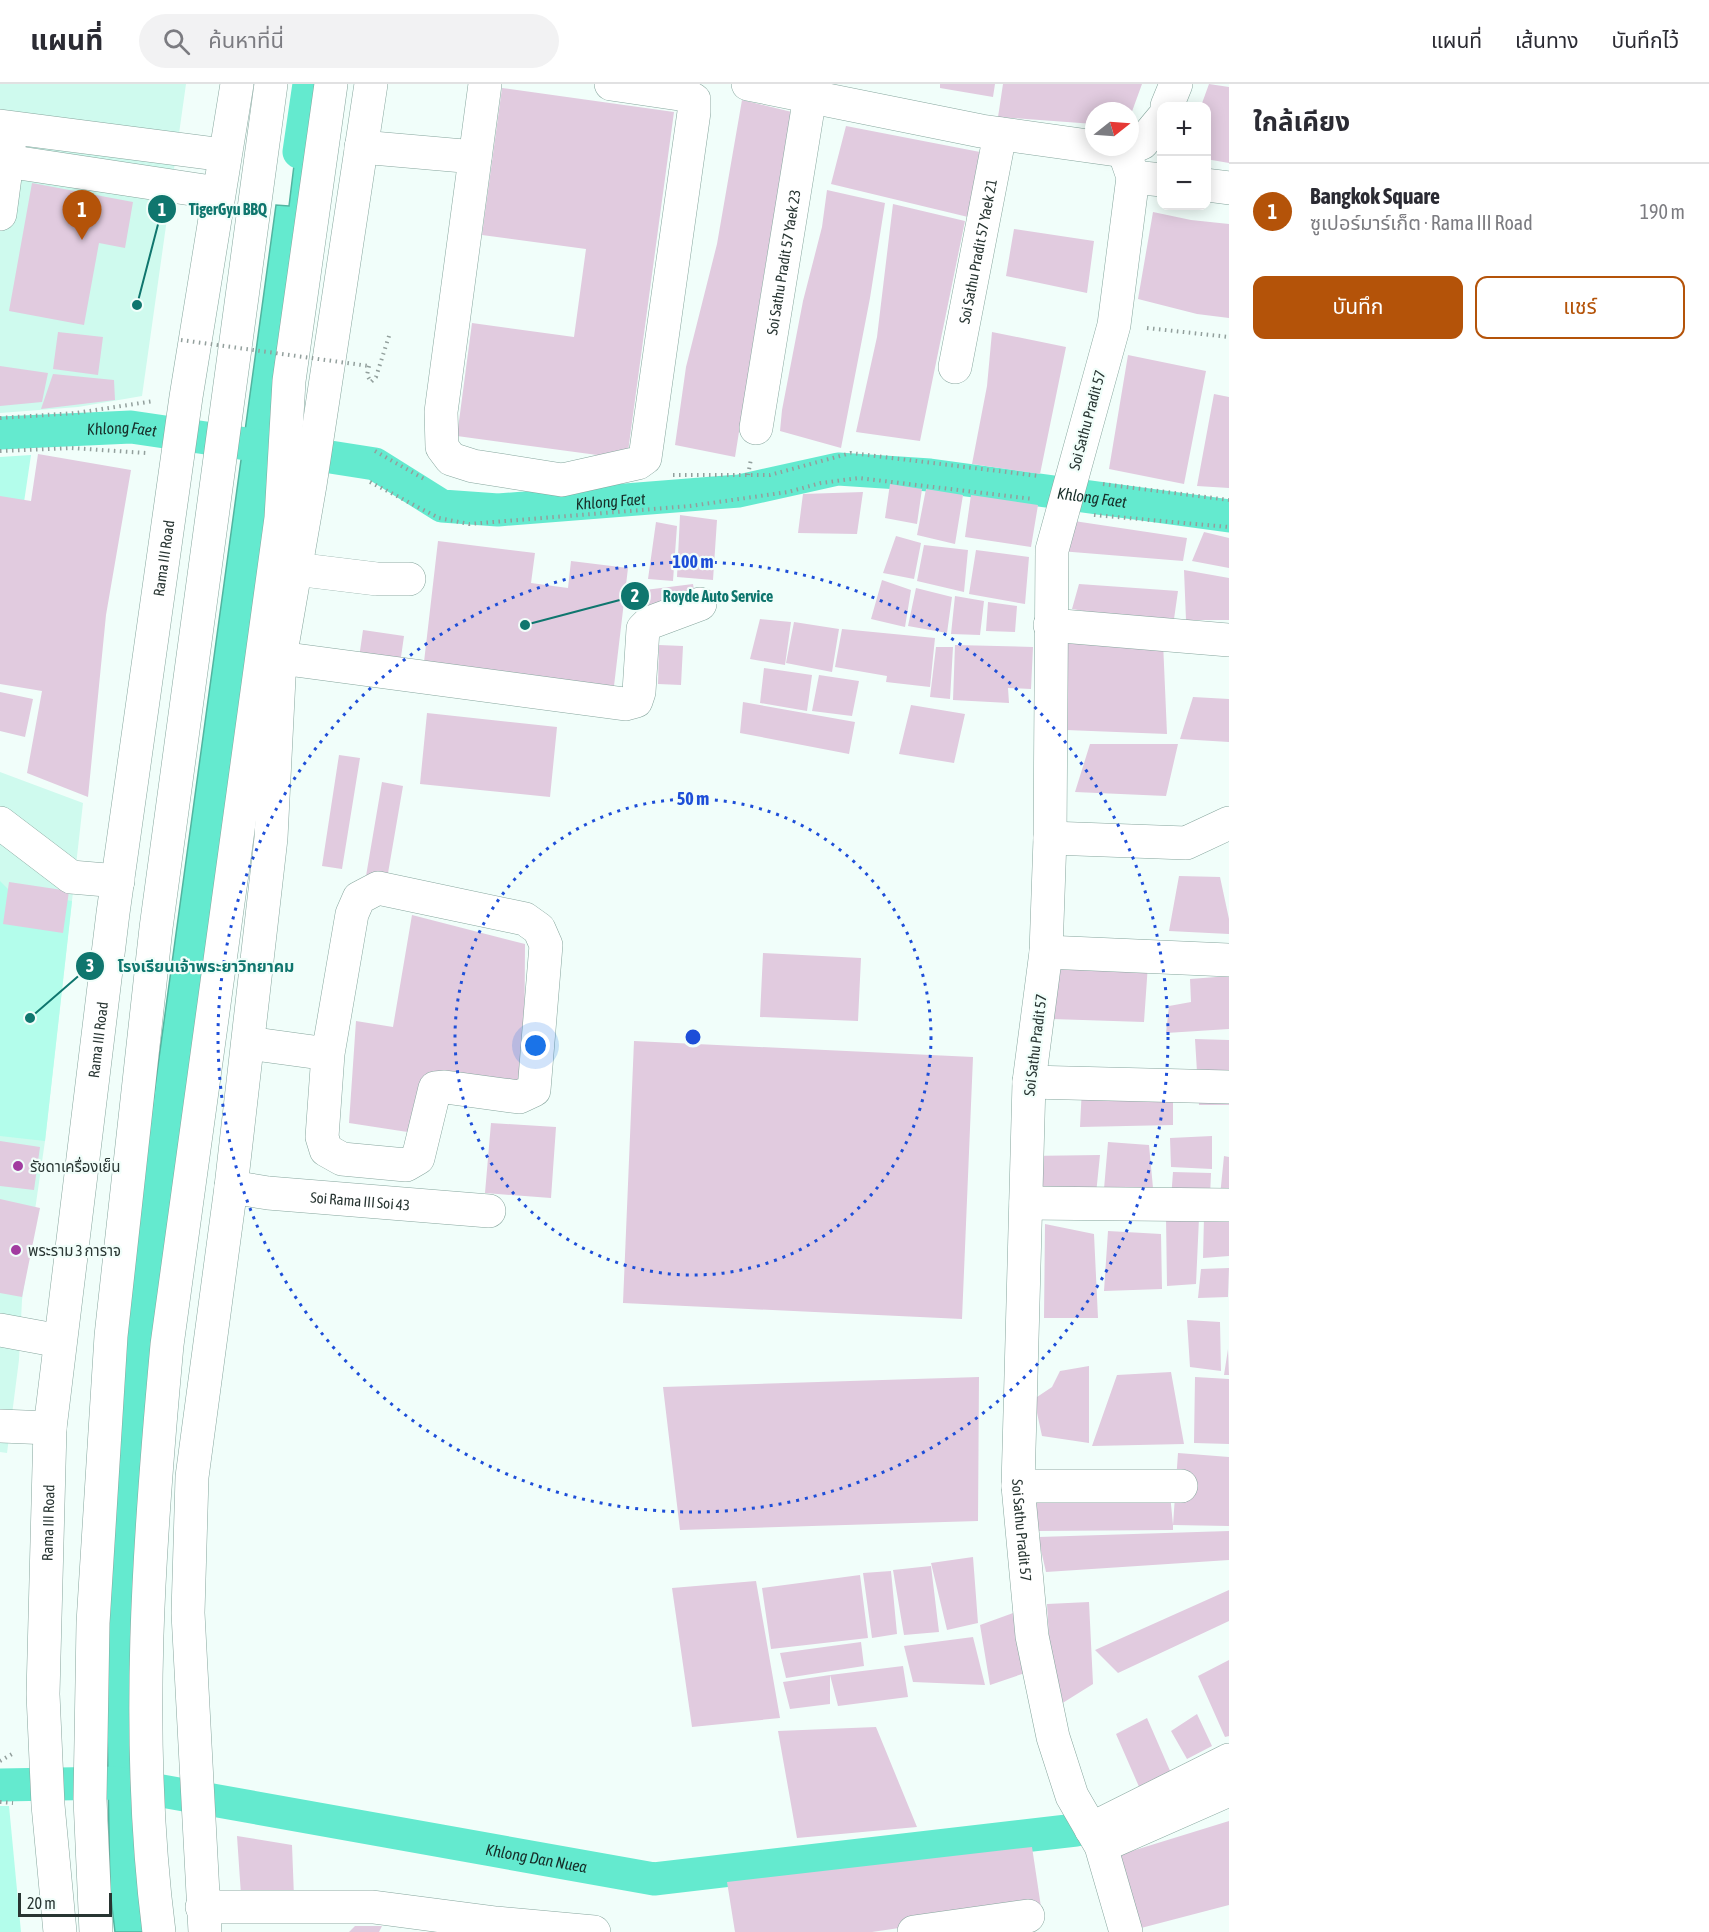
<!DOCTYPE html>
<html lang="th">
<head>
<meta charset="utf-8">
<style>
  body { margin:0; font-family:"Asap Condensed","Noto Sans Thai",sans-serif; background:#f2f2f3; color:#2b2b33 }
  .controls { position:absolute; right:18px; top:18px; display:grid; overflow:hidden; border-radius:12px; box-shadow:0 3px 15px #0003 }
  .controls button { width:54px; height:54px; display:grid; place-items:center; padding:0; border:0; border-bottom:2px solid #e1e1e2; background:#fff; color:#2b2b33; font:30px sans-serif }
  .compass { position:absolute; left:1085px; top:18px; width:54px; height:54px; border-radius:50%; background:#fff; box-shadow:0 3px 15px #0003; rotate:73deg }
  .scale { position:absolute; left:18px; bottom:15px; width:94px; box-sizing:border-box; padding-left:6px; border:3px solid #283532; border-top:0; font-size:16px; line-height:21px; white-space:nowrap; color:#283532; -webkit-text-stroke:4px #f1fefa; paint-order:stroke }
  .you { position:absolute; left:536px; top:962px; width:21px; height:21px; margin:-15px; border:4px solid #fff; border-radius:50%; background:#1a73e8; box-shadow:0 0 0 9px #1a73e833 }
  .badge { display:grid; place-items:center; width:39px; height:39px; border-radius:50%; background:#b45309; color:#fff; font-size:20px; font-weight:700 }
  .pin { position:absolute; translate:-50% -50px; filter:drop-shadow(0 2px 3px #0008) }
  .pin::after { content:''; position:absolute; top:32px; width:21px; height:18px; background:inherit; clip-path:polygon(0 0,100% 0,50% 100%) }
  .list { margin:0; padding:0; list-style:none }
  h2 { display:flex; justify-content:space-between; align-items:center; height:78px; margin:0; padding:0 24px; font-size:26px }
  h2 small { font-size:20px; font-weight:400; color:#7c7c81 }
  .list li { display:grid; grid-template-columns:39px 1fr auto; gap:18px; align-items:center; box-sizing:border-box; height:96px; padding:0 24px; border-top:2px solid #e1e1e2 }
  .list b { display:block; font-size:22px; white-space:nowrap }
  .list p { margin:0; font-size:20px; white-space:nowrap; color:#7c7c81 }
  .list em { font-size:20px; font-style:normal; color:#7c7c81 }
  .actions { display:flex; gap:12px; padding:18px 24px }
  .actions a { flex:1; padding:14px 0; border:2px solid #b45309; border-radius:12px; text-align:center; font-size:21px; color:#b45309 }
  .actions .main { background:#b45309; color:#fff }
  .icon { flex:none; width:33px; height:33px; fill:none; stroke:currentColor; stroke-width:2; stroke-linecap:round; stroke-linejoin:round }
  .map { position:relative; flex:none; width:1229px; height:1848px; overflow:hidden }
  header { display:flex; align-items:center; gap:36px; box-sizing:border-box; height:84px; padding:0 30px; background:#fff; border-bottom:2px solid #e1e1e2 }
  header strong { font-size:28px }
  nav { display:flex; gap:33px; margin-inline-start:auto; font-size:21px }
  .search { width:420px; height:54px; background:#f2f2f3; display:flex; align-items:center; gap:15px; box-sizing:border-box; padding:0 21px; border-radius:33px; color:#7c7c81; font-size:22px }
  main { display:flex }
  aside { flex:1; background:#fff }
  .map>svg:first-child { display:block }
</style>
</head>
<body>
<header>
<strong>แผนที่</strong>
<div class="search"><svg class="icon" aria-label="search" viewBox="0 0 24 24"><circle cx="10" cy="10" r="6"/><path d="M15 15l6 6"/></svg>ค้นหาที่นี่</div>
<nav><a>แผนที่</a><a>เส้นทาง</a><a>บันทึกไว้</a></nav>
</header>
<main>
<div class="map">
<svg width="1229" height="1848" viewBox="0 0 1229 1848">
  <rect width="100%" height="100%" fill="#f1fefa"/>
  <!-- built -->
  <path fill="#cffaee" d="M0 0H186L142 312 78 323 0 329Z
    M0 688 83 719 45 1057 22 1216 19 1276 7 1369 0 1368Z"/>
  <!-- green -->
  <path fill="#b3fdeb" d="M31 371 7 533H0V373Z
    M0 797 9 806 72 817 45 1057 0 1052Z
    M0 1722H9L21 1848H0Z"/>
  <!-- water -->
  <path fill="#64eacf" stroke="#52b4a0" stroke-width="1.5" d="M301 24 324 28 169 1143 150 1848H115L110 1806 105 1528 124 1229 276 121 289 122Z"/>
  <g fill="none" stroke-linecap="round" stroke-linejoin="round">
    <!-- canal -->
    <g stroke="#64eacf" stroke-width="33">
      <path d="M299 68 309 0"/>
      <path id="s1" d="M0 349 131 343 260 362 375 380 442 422 498 426 739 407 838 385 930 391 1229 432"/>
      <path id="s2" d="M0 1701 117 1699 654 1795 1076 1746"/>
    </g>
  </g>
  <!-- building -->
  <path fill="#e1cbdf" d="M940 0H995L993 13 940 4Z
    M1003 0H1142L1130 33V27H1094V40L998 33Z
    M1209 0 1229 3V79L1206 75V22H1201Z
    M502 4 674 28 627 375 457 352 472 239 574 253 586 165 482 151Z
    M742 16 796 29 767 172 735 373 675 361 686 283 717 160Z
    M846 42 980 68 968 133 831 100Z
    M32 99 133 118 125 164 99 159 84 241 9 227Z
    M827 106 885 119 870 214 841 364 780 347 782 326 803 217 822 143Z
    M893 120 965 137 920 357 856 348 877 253Z
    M1153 128 1191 136 1229 140V234L1197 230 1138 215Z
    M1014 145 1094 157 1087 209 1006 192Z
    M58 248 103 253 98 291 53 285Z
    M992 248 1066 263 1040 390 972 380 987 302Z
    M1128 271 1206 287 1184 400 1109 385Z
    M0 282 48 289 42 318 0 322Z
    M53 290 114 296 115 316 41 325Z
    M1214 310 1229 313V404L1197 402Z
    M38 370 131 386 106 531 88 713 27 689 42 607 0 600V412L31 417Z
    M890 400 922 405 917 440 885 434Z
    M926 405 963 411 955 460 917 451Z
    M863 408 857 450 798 449 803 410Z
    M971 411 1038 421 1031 463 965 453Z
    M680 431 717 436 713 496 677 493Z
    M1074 437 1187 454 1183 477 1060 467Z
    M656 438 677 442 673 497 648 495Z
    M1204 448 1229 454V484L1192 477Z
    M896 452 921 459 914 495 883 489Z
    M438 457 535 469 531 499 568 504 571 477 628 484 614 602 424 578Z
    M924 461 968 466 964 508 917 497Z
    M976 466 1029 473 1025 520 969 510Z
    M1184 486 1229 494V536H1186Z
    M882 496 911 506 905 543 871 535Z
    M693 500 696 519 647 532 645 506Z
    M1079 500 1178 507 1173 542 1072 525Z
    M916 504 952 513 947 549 908 542Z
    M955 512 984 517 980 551 951 550Z
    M988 518 1017 522 1015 548 986 547Z
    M760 535 791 538 785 581 750 575Z
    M794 538 839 545 832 588 786 579Z
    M842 545 935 554 930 603 886 598 887 592 835 583Z
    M363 546 404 552 400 580 359 574Z
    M1067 554 1163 558 1167 650 1066 646Z
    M659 561 683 562 681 601 658 600Z
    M955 561 1033 563 1031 605 1008 604 1009 619 953 616Z
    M936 563H953L950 615 930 613Z
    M764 584 812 591 807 627 760 619Z
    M819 591 859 597 852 632 812 627Z
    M0 608 33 615 25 653 0 647Z
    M1193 613 1229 615V658L1180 655Z
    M743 618 855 638 849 670 740 649Z
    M911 621 965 630 954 679 899 670Z
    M427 629 557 643 550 713 420 700Z
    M1090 660H1178L1166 712 1075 708Z
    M339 671 360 674 342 785 322 782Z
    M382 698 403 702 387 795 366 792Z
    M1179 792 1220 793 1229 835V850L1169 847Z
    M9 798 69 807 63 849 3 840Z
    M412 831 525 860 524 1003 424 993 414 1049 349 1039 356 937 393 943Z
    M763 869 861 874 858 937 760 933Z
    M1056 877 1148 880 1144 938 1052 935Z
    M1229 892V945L1166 949 1169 922 1191 918 1190 895Z
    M1195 955 1229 956V1021H1199Z
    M634 957 973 973 962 1235 623 1219Z
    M1082 1003 1173 1006V1041L1080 1043Z
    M491 1039 556 1043 551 1114 485 1109Z
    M1212 1052V1085L1171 1083 1170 1054Z
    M0 1057 40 1063 34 1106 0 1102Z
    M1108 1058 1149 1061 1153 1104 1104 1105Z
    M1100 1071 1096 1110 1030 1106 1027 1072Z
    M1224 1072 1229 1073V1113L1220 1112Z
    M1173 1088 1211 1089 1210 1113 1171 1115Z
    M0 1115 40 1124 22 1213 0 1209Z
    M1229 1132V1172L1203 1174 1204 1133Z
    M1166 1133 1199 1134 1196 1200 1167 1202Z
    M1045 1140 1094 1150 1098 1234H1044Z
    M1108 1147 1161 1150 1162 1205 1104 1207Z
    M1229 1184 1228 1213 1198 1214 1201 1185Z
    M1187 1236 1220 1238 1221 1287 1190 1283Z
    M1228 1265 1229 1291H1224Z
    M1089 1282V1359L1042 1352 1034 1315 1052 1303 1060 1287Z
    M1171 1288 1184 1360 1092 1362 1117 1291Z
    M979 1293 978 1437 680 1446 663 1303Z
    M1195 1293 1229 1295V1360L1194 1359Z
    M1178 1369 1229 1373V1442L1173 1441V1446L1038 1447 1034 1414 1170 1410 1173 1441Z
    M1229 1447V1476L1046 1488 1038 1453Z
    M973 1473 978 1539 947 1546 931 1479Z
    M931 1482 939 1548 904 1551 893 1486Z
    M891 1487 897 1550 872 1554 863 1489Z
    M860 1491 868 1554 771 1565 762 1504Z
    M756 1497 780 1634 692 1643 672 1504Z
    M1229 1506V1537L1118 1589 1095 1566Z
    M1089 1518 1093 1600 1053 1625 1047 1520Z
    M1019 1527 1028 1588 990 1601 980 1541Z
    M973 1553 985 1601 913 1598 904 1562Z
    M861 1558 864 1582 786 1594 780 1569Z
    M1229 1576V1652L1225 1653 1198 1592Z
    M903 1582 908 1613 838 1622 830 1591V1620L790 1625 783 1598 830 1591Z
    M1197 1630 1212 1662 1187 1675 1171 1647Z
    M1147 1634 1171 1689 1140 1705 1116 1650Z
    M876 1643 917 1743 797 1754 778 1647Z
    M1229 1737V1821L1141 1844 1119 1771Z
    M237 1752 292 1761 294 1813 241 1811Z
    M1032 1763 1041 1823 872 1848H735L727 1798Z
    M355 1842H382L379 1848H349Z"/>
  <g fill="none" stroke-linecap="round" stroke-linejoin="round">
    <defs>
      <g id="minor">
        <path d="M485 0 441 328 442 363 451 375 473 382 562 396 638 379 645 374 694 28V16L686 11 611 0"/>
        <path d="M748 0 981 47 1124 67 1142 59 1162 35"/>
        <path d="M1167 22 1176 0"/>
        <path d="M0 42 224 71"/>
        <path d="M361 63 475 73"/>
        <path id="s3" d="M1124 67 1133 93 1114 241 1052 466 1050 754 1046 868 1029 998 1018 1402 1032 1552 1053 1653 1072 1712 1101 1762 1126 1848"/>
        <path d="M0 76 218 109"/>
        <path d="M1133 93 1162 96"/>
        <path d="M1206 101 1229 104"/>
        <path d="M0 130 10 55"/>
        <path id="s4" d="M955 283 1000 50"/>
        <path id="s5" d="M756 344 810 12"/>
        <path d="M295 485 377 495H409"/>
        <path d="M1050 541 1229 556"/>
        <path d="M280 574 625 620 636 617 639 608 643 545 649 539 700 520"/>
        <path d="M0 739 71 793 118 797"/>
        <path d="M1050 754 1186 759 1229 739"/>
        <path d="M1046 868 1229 876"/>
        <path d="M248 959 328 970 322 1053 326 1066 342 1075 406 1081 418 1074 435 1004 445 1003 519 1013 534 1006 546 861 539 845 525 835 378 804 359 814 352 830 328 970"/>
        <path d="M1029 998 1229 1003"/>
        <path id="s6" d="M231 1103 268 1109 489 1127"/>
        <path d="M1026 1119 1229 1121"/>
        <path d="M0 1246 60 1257"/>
        <path d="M0 1342 50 1344"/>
        <path d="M1018 1402H1181"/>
        <path d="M1091 1745 1229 1676"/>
        <path d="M1111 1758 1229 1706"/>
        <path d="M202 1823H373L496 1839 594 1848"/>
        <path d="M96 1848 90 1715 93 1539 111 1252 156 844 271 0"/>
        <path d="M159 1848C134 1654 149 1455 167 1261L281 434 289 297 331 0"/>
        <path d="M914 1848 1028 1832"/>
      </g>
      <g id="major">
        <path id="s7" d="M60 1848 48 1721 43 1610 50 1344 113 829 186 313 237 0"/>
        <path d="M205 1848 188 1529 192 1393 231 1103 271 754 280 574 310 401 371 0"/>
      </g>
    </defs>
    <!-- minor casing -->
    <use href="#minor" stroke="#87a69e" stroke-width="34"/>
    <!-- major casing -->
    <use href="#major" stroke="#87a69e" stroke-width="34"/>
    <!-- path -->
    <path stroke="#929f9c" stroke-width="4" stroke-dasharray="1.5 4.5" stroke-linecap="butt" d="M1147 244 1229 253
      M369 282 367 291 371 298 376 293 389 252
      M0 334 76 329 154 317
      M0 367 71 364 146 369
      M375 367 424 395
      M673 391H770L851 369 1039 392
      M748 391 751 375
      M370 398 439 434 469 440 690 422 788 408 821 399 859 394 1033 415
      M1103 400 1229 416
      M1094 431 1229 443
      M0 1677 12 1670
      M0 1718 13 1719"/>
    <!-- minor -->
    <use href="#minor" stroke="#fff" stroke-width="33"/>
    <!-- major -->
    <use href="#major" stroke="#fff" stroke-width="33"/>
    <!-- path-bridge -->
    <path stroke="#929f9c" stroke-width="4" stroke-dasharray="1.5 4.5" stroke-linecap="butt" d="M181 256 369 282"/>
  </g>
  <!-- distance rings -->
  <g fill="none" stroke="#1d4ed8" stroke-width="3" stroke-dasharray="3 6">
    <circle cx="693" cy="953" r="238"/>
    <circle cx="693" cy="953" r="475"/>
  </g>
  <!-- markers -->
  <g fill="#a23ca0" stroke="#f1fefa" stroke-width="2">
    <circle cx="18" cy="1082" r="6"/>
    <circle cx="16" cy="1166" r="6"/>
  </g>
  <g text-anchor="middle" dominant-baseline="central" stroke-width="4.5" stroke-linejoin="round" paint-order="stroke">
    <!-- street labels -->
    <g font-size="15" fill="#283532" stroke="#f1fefa">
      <text stroke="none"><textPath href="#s4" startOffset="118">Soi Sathu Pradit 57 Yaek 21</textPath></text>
      <text stroke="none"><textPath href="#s5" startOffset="168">Soi Sathu Pradit 57 Yaek 23</textPath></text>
      <text transform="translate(1087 336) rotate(-75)">Soi Sathu Pradit 57</text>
      <text stroke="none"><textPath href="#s7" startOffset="1382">Rama III Road</textPath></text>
      <text stroke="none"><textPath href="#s7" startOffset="896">Rama III Road</textPath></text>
      <text transform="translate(1035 961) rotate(-83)">Soi Sathu Pradit 57</text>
      <text stroke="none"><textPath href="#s6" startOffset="130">Soi Rama III Soi 43</textPath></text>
      <text stroke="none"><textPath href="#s7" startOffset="410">Rama III Road</textPath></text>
      <text stroke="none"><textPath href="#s3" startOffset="1392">Soi Sathu Pradit 57</textPath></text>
    </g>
    <!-- poi labels -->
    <g font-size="15" fill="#283532" stroke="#f1fefa" text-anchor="start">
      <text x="30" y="1082">รัชดาเครื่องเย็น</text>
      <text x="28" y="1166">พระราม 3 การาจ</text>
    </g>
    <!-- water labels -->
    <g font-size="16" font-style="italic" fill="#172e29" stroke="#f1fefa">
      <text stroke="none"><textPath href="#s1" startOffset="122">Khlong Faet</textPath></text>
      <text stroke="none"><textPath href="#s1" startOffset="1112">Khlong Faet</textPath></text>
      <text stroke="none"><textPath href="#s1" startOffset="626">Khlong Faet</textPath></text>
      <text stroke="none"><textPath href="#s2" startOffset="543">Khlong Dan Nuea</textPath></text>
    </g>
  </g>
  <circle cx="693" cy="953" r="9" fill="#1d4ed8" stroke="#f1fefa" stroke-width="3"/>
  <g font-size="18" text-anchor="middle" font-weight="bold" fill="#1d4ed8" stroke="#f1fefa" stroke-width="4.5" stroke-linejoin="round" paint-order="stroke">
    <text x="693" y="484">100 m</text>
    <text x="693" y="721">50 m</text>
  </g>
  <!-- callouts -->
  <path fill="none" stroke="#0f766e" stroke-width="2" d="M137 221L162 125M525 541L635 512M30 934L90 882"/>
  <g fill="#0f766e" stroke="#f1fefa" stroke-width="2">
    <circle cx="137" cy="221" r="6"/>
    <circle cx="525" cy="541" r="6"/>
    <circle cx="30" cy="934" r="6"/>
    <circle cx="162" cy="125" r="15"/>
    <circle cx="635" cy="512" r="15"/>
    <circle cx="90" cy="882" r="15"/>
  </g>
  <g font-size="18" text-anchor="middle" font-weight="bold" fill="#fff">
    <text x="162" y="132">1</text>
    <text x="635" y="518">2</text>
    <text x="90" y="888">3</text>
  </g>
  <g font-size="16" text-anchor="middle" font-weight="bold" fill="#0f766e" stroke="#f1fefa" stroke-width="4.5" stroke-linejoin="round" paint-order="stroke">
    <text x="228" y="131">TigerGyu BBQ</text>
    <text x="718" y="518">Royde Auto Service</text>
    <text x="206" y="888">โรงเรียนเจ้าพระยาวิทยาคม</text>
  </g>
</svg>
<div class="controls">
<button>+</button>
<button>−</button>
</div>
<svg class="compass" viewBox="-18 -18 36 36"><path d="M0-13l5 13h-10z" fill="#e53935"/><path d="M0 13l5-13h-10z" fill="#7c7c81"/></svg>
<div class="scale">20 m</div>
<div class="you"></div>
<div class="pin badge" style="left:82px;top:156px">1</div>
</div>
<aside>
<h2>ใกล้เคียง<small></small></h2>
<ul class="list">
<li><span class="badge">1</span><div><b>Bangkok Square</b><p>ซูเปอร์มาร์เก็ต · Rama III Road</p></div><em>190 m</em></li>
</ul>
<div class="actions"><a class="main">บันทึก</a><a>แชร์</a></div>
</aside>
</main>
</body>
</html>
